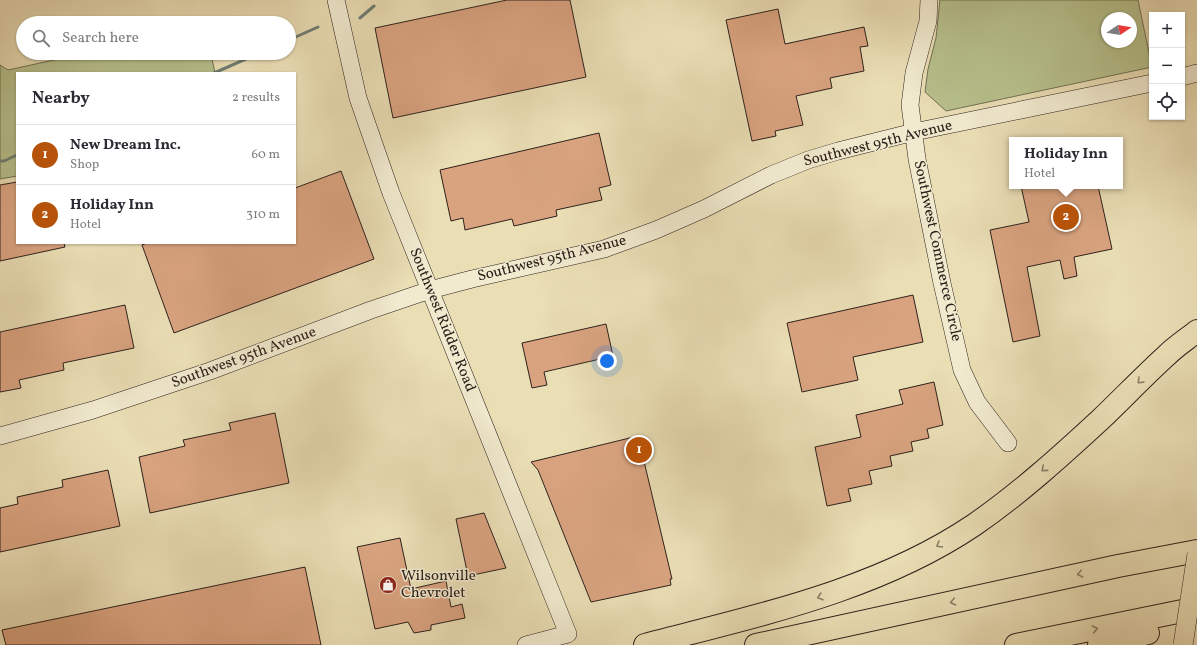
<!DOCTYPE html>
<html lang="en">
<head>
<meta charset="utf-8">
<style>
  body { margin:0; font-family:Vollkorn,serif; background:#f7f7f7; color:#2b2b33 }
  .controls { position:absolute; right:12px; top:12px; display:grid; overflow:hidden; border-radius:0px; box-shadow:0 1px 3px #0004 }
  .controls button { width:36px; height:36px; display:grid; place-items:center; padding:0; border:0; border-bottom:1px solid #e1e1e2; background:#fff; color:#2b2b33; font:20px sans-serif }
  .compass { position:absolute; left:1101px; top:12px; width:36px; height:36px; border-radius:50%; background:#fff; box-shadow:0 1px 3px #0004; rotate:78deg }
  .you { position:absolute; left:607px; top:361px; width:14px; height:14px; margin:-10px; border:3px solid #fff; border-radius:50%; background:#1a73e8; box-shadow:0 0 0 6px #1a73e833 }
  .badge { display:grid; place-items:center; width:26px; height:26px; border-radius:50%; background:#b45309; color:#fff; font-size:13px; font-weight:700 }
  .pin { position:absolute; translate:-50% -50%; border:2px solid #fff; box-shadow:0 1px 4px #0006 }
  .popup { position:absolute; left:1009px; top:137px; width:114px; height:52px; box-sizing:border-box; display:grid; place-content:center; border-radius:0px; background:#fff; filter:drop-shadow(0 1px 3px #0005); font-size:13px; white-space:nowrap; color:#7c7c81 }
  .popup b { font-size:15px; color:#2b2b33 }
  .popup::after { content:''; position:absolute; left:50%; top:100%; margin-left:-8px; border:8px solid transparent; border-top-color:#fff }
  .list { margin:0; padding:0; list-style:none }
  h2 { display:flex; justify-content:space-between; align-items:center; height:52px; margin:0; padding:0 16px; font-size:17px }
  h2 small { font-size:13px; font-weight:400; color:#7c7c81 }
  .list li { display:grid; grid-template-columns:26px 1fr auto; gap:12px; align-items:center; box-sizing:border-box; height:60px; padding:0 16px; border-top:1px solid #e1e1e2 }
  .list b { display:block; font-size:15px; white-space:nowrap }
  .list p { margin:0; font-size:13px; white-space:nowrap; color:#7c7c81 }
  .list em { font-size:13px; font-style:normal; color:#7c7c81 }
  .icon { flex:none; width:22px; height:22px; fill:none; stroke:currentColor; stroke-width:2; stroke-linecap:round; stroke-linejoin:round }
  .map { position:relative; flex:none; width:1197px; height:645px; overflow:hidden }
  .search { position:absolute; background:#fff; box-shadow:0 1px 3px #0004; left:16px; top:16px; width:280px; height:44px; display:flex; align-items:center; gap:10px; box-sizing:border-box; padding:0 14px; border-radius:22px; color:#7c7c81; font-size:15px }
  .panel { position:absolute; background:#fff; box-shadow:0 1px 3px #0004; left:16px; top:72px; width:280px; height:172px; border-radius:0px }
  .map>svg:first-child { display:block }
</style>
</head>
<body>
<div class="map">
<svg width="1197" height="645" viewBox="0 0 1197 645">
  <rect width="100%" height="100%" fill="#eadeb5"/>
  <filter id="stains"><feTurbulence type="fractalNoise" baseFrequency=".005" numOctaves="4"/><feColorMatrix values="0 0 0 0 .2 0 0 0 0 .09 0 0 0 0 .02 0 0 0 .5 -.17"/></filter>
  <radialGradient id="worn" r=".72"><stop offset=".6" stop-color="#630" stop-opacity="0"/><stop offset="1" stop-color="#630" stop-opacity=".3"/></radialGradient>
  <!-- green -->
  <path fill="#b7c18d" stroke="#727154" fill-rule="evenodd" d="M940 0H1138L1152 67 946 111 925 92 928 69 936 38ZM1107 18H1131V42H1107Z
    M86 53H206L212 59 215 73H17V176L0 179V65L8 70Z"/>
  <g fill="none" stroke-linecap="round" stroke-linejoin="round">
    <!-- stream -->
    <path stroke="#6e7e75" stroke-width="3" d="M360 18 374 6
      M289 40 318 27
      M214 73 260 53
      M0 161H4L17 155"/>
  </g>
  <!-- building -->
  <path fill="#d9a380" stroke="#2e211c" d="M507 0H570L586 77 393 118 375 28Z
    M778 9 785 44 864 27 868 46 860 47 864 71 830 78 832 88 796 96 803 125 775 131 776 136 752 141 726 20Z
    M599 133 611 185 599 188 602 200 556 210 557 216 514 226 512 219 465 230 463 218 451 221 440 170Z
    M341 171 374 259 174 333 142 245 147 243H295V188Z
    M17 182V243H64L65 247 0 261V185Z
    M1021 186H1098L1112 249 1074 257 1077 276 1064 279 1060 260 1027 267 1040 336 1013 342 990 230 1029 222Z
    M913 295 923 342 853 357 858 380 802 392 787 323Z
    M125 305 134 348 63 363 64 370 19 380 21 388 0 392V332Z
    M606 324 613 356 544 372 547 385 532 388 522 343Z
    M934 382 943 425 927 429 929 438 911 442 913 451 890 456 892 466 869 471 872 484 848 489 851 501 827 506 815 447 861 437 856 415 903 404 899 390Z
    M275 413 289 483 150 513 139 457 185 446 183 440 231 430 229 423Z
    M638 436 672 579H670L671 585 591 602 538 470 531 462Z
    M108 470 120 526 0 552V508L18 504 17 497 63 487 62 480Z
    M484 513 506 568 468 576 456 519Z
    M400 538 411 589 446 581 451 607 462 604 465 618 431 625V630L414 633 408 622 375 629 357 547Z
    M305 567 321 645H6L2 630Z"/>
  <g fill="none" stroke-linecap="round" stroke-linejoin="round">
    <defs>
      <path id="secondary" d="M336 0 358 98 391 193 568 634 526 645
        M929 0 928 21 914 73 910 105 917 159 942 283 962 370 977 402 1008 443
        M1182 77 1197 73
        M0 436 93 410 210 371 371 310 430 290 472 279 604 249 656 230 704 209 771 175 808 160 838 151 914 132 1152 83"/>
      <path id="highway" d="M645 645C758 615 876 591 974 525 1019 494 1061 456 1101 419 1123 398 1144 376 1167 355 1176 346 1187 339 1197 331
        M756 645 1118 566 1197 551
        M1016 645 1197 608
        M1099 645 1148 633"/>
    </defs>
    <!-- secondary casing -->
    <use href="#secondary" stroke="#2e211c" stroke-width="18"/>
    <!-- highway casing -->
    <use href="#highway" stroke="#2e211c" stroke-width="24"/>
    <!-- secondary -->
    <use href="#secondary" stroke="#f1eacf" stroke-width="17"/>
    <!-- highway -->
    <use href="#highway" stroke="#eadeb5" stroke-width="22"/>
    <defs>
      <path id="primary-bridge" d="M1183 645 1197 554"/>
    </defs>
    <!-- primary-bridge casing -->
    <use href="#primary-bridge" stroke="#2e211c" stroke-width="20" stroke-linecap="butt"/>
    <!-- primary-bridge -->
    <use href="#primary-bridge" stroke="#eadeb5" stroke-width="19"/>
  </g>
  <!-- one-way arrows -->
  <defs><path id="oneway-chevron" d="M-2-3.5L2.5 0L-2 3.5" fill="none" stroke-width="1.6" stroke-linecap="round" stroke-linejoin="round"/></defs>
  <g stroke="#8c8068">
    <use href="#oneway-chevron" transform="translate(1140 381) rotate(136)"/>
    <use href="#oneway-chevron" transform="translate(1044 469) rotate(140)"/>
    <use href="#oneway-chevron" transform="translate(939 545) rotate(149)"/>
    <use href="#oneway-chevron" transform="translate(1080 574) rotate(168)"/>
    <use href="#oneway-chevron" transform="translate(820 597) rotate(161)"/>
    <use href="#oneway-chevron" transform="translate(953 602) rotate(168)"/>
    <use href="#oneway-chevron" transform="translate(1095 629) rotate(-11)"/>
  </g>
  <!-- icons -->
  <defs>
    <symbol id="shop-disc" viewBox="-11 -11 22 22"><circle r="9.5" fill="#8f2418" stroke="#f1eacf"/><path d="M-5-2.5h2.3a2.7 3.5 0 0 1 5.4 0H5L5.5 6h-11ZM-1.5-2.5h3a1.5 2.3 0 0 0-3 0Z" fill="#fff"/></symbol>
  </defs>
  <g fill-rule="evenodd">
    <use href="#shop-disc" x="378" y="575" width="20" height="20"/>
  </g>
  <g text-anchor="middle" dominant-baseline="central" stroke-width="3" stroke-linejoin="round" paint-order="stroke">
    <!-- street labels -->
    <g font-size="15" fill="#2e211c" stroke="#f1eacf">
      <text transform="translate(878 144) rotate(-14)">Southwest 95th Avenue</text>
      <text transform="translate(937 251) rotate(78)">Southwest Commerce Circle</text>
      <text transform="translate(552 259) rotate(-14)">Southwest 95th Avenue</text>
      <text transform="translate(442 320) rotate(68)">Southwest Ridder Road</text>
      <text transform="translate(244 358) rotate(-20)">Southwest 95th Avenue</text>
    </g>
    <!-- poi labels -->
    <g font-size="15" fill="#2e211c" stroke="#f1eacf" text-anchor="start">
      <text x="401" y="576">Wilsonville<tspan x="401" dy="17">Chevrolet</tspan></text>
    </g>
  </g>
  <rect width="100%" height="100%" filter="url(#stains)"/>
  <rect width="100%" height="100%" fill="url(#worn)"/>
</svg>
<div class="controls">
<button>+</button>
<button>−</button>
<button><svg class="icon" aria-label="locate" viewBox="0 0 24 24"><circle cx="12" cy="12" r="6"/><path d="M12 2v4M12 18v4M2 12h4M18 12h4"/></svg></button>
</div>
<svg class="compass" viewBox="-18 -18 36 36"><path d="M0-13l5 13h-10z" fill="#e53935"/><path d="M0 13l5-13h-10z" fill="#7c7c81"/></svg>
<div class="you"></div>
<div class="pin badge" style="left:639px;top:450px">1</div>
<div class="pin badge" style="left:1066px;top:217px">2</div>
<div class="popup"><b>Holiday Inn</b>Hotel</div>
<div class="search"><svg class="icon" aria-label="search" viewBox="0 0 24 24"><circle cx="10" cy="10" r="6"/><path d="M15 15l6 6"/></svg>Search here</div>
<section class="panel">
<h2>Nearby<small>2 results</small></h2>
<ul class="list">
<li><span class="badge">1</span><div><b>New Dream Inc.</b><p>Shop</p></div><em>60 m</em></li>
<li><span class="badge">2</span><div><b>Holiday Inn</b><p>Hotel</p></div><em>310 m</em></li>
</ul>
</section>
</div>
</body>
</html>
